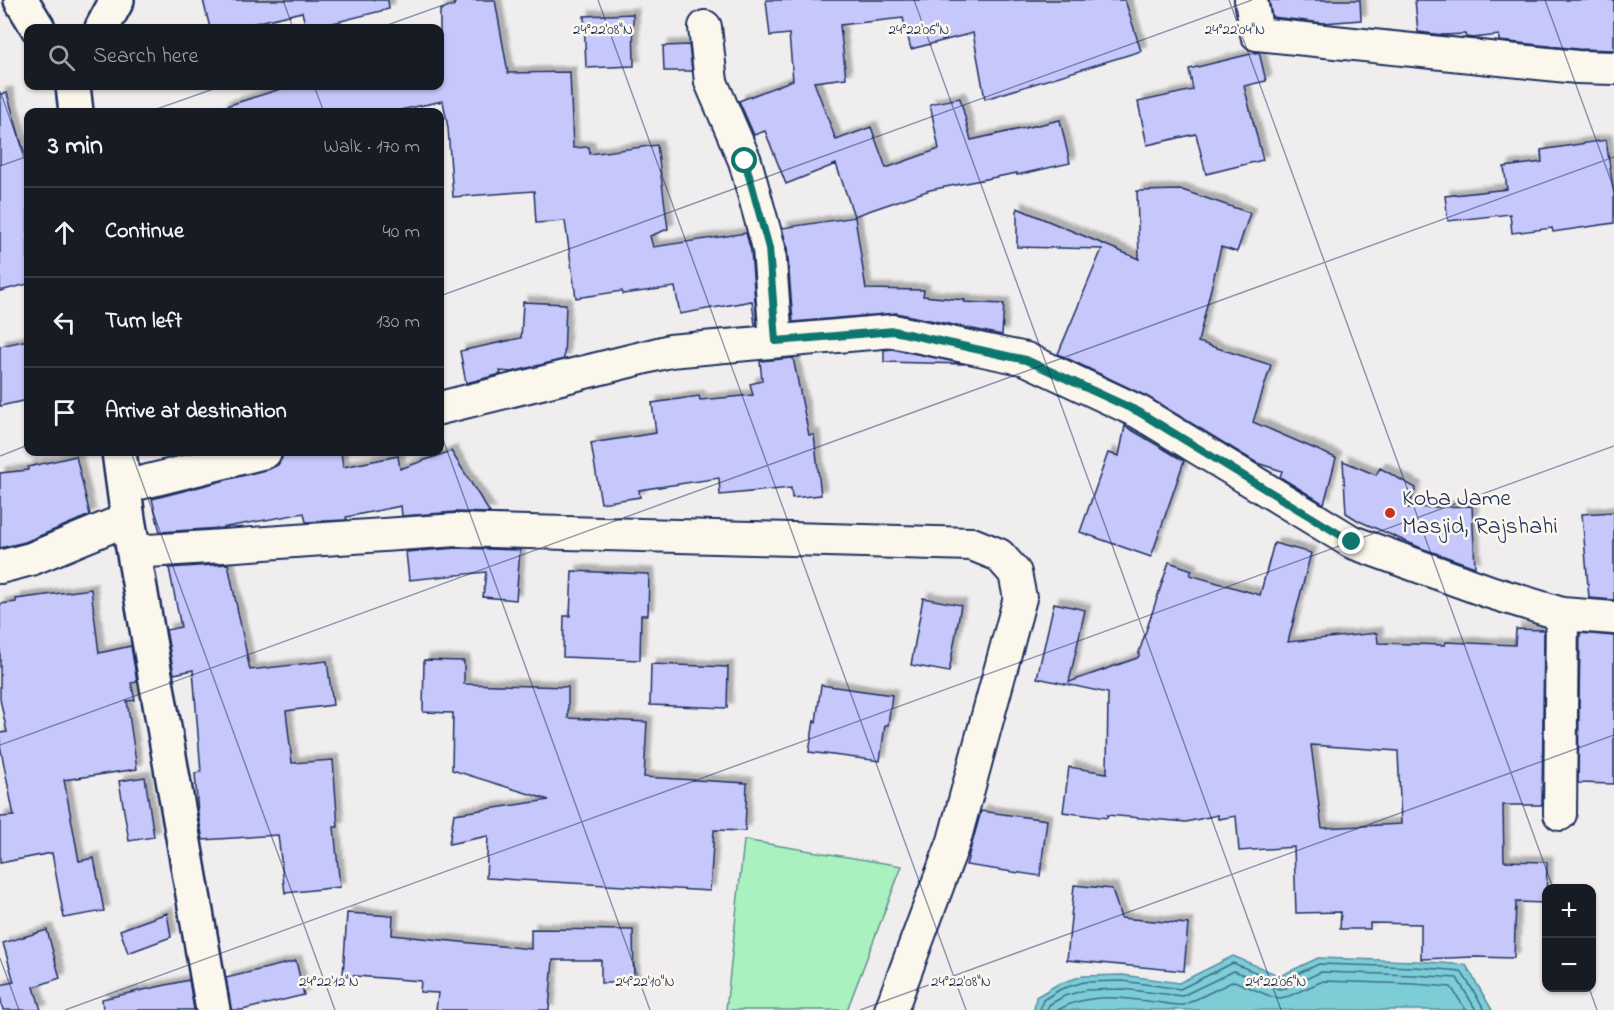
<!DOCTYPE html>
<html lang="en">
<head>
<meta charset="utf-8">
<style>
  body { margin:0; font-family:"Indie Flower",sans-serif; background:#20242c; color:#f1f3f6 }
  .controls { position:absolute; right:18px; bottom:18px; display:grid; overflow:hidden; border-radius:12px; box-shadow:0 2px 4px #0004 }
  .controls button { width:54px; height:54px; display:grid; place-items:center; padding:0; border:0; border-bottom:2px solid #363941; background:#171b24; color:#f1f3f6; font:30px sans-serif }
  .stop { position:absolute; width:18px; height:18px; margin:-14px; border:4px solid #0f766e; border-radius:50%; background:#fff }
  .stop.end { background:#0f766e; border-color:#fff; box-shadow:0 2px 6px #0008 }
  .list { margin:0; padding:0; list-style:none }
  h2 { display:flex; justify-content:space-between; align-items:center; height:78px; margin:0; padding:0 24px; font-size:26px }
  h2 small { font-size:20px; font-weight:400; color:#9ea1a6 }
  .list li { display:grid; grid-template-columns:39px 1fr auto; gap:18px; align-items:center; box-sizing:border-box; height:90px; padding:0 24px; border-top:2px solid #363941 }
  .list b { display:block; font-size:22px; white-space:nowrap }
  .list em { font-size:20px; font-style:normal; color:#9ea1a6 }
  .icon { flex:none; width:33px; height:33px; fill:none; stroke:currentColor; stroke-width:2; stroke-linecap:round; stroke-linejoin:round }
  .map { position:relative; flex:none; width:1614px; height:1010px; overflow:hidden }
  .search { position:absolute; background:#171b24; box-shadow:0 2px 4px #0004; left:24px; top:24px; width:420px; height:66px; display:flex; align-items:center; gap:15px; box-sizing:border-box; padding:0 21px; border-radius:12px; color:#9ea1a6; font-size:22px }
  .panel { position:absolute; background:#171b24; box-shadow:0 2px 4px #0004; left:24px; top:108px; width:420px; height:348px; border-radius:12px }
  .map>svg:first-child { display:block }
</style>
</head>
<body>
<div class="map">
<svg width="1614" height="1010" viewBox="0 0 1614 1010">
  <defs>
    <filter id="shadow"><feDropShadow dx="5.5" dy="-5.5" stdDeviation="1.5" flood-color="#0004"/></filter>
  </defs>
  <rect width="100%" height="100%" fill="#f0edef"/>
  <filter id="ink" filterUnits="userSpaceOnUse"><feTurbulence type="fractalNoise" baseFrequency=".0167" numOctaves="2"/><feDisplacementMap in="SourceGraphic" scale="12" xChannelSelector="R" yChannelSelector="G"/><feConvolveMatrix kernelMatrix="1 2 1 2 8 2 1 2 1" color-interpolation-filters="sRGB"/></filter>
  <g filter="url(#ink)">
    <!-- green -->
    <path fill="#a9f1be" stroke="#62908e" stroke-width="1.5" d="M744 840 902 866 847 1010H726Z"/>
    <!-- water -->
    <path fill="#7ccdd5" stroke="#558ea5" stroke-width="1.5" d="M1233 956 1280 976 1318 958 1415 961 1466 965 1492 1010H1034L1036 997 1058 984 1083 976 1123 975 1179 983Z"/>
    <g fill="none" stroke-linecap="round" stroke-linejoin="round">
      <!-- shore -->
      <path stroke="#426e8e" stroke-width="1.5" d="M1040 1010 1043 1000 1061 989 1084 982 1123 981 1180 989 1233 963 1279 982 1319 964 1415 967 1461 971 1485 1010
        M1047 1010 1049 1005 1064 996 1086 990 1122 989 1182 996 1234 971 1279 989 1286 988 1321 972 1414 975 1457 978 1476 1010
        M1058 1010C1093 989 1137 1000 1176 1005H1184L1234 981 1272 997 1280 998 1289 996 1323 981 1414 984 1451 987 1466 1010"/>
    </g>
    <!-- building -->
    <path fill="#c6c7fa" stroke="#1b2f5e" stroke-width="1.5" fill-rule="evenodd" filter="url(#shadow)" d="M203 0H388L389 9 313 28H306L302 12 234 28H210Z
      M454 0H495L508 73 570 72 573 148 589 147 590 154 657 145 668 229 650 236 653 247 746 233 751 251 757 325H755L752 301 680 314 675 287 623 294 622 291 576 298 565 221 536 223 534 191 453 197 448 128 443 101 391 112H224L223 107 290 86H440V10L454 6Z
      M766 0H1125L1141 51 985 99 973 33 911 49 903 18 840 25 846 78 814 82 836 140 871 127 886 168 939 149 930 104 960 98 971 140 1060 120 1070 163 1017 175V173L930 190 854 216 836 164 786 184 765 131 754 135 739 101 793 80 789 34 770 36Z
      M1269 0H1360L1361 20 1323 23 1272 17Z
      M1415 0H1614V50L1578 49 1499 41V35L1473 38 1466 37 1465 34 1443 35 1418 32Z
      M633 14 634 66 586 68 584 16Z
      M689 45 692 71H664L663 46Z
      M1259 52 1266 81 1244 86 1263 160 1206 174 1196 134 1147 145 1138 102 1193 90 1189 69Z
      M7 93 28 166V284L0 291V94Z
      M1606 140 1614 195V223L1553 232 1552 228 1512 233 1510 214 1448 221 1445 196 1507 189 1504 167 1542 162 1541 150Z
      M1182 190 1250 213 1237 252 1221 247 1198 342 1271 365 1253 422 1336 458 1324 504 1280 477 1282 471 1257 463 1148 397 1058 354 1102 249 1017 247V208L1139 259 1137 191Z
      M855 217 866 289 924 290 923 296 965 300 964 302 1004 304 1002 335 896 313 793 322 787 247 782 228Z
      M523 302 566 304 564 359 512 372 500 371 501 374 466 383 460 351 521 338Z
      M28 340V400L0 406V346Z
      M892 349 965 364 884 362V350Z
      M793 358 809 435H814L821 495 792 498 791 488 720 495 719 478 639 490 640 497 601 503 591 443 656 433 652 403 699 396 700 400 753 395 750 384 762 381 760 361Z
      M1125 426 1184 461 1151 557 1080 532 1108 453 1119 456Z
      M451 451 490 513 456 512 402 516 401 506 346 517 347 519 345 520 306 522 304 513 221 528 160 532 152 499 269 469 278 465 282 458V452H341L343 467 398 456 400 469Z
      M76 456 90 515 25 542 0 548V473L28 470V467Z
      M1343 461 1376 475 1380 468 1416 488 1408 508 1472 506 1475 567 1421 548 1359 521 1346 513Z
      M1614 512V600L1589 598 1582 514Z
      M1274 543 1311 553 1288 642 1377 633 1378 643 1445 645 1446 642 1515 645 1516 629 1544 630 1542 805H1503L1504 861 1547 862 1546 903 1516 902 1514 958 1474 957 1421 959V924L1370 923V929H1340L1341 912 1296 913 1294 847 1239 851 1236 816 1218 819V815L1186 822 1107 815V818L1063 812 1069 767 1107 773 1108 693 1037 678 1054 603 1085 610 1069 682 1137 658 1139 656V652L1169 562 1192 570 1190 575 1260 595ZM1311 745 1398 751 1401 824 1322 828Z
      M457 548 520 550 516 600 483 597 486 572 409 580 406 552Z
      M228 564 250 670 327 661 333 705 286 711 292 763 333 760 338 827H334L340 887 285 893 278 835 203 840 198 814 195 773 201 772 193 670 174 674 166 630 181 627 169 568Z
      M572 571 649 574 648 615H641L640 660 563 657 564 616H570Z
      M91 589 99 653 131 646 137 682 131 683 135 700 127 701 137 769 64 780 79 861 94 858 104 911 64 918 52 853 0 863V817L14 816 0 745V733L7 732 0 699V604L16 602V599Z
      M923 598 961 605 949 672 911 665Z
      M1580 633 1614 636V784L1578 783Z
      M424 660 464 661V684L568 687V718L647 722 644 777 747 783 745 831 714 830 710 891 486 878 488 836 449 844 454 814 549 800 452 770 453 713 423 712Z
      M651 664 728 667 727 708 650 705Z
      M821 685 892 695 888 725H885L880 761 809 752 814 721 816 722Z
      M145 777 154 837 129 841 119 781Z
      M981 811 1047 820 1040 876 966 865Z
      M1074 885 1112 889 1121 918 1188 924 1184 971 1067 960Z
      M167 913 171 937 128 953 120 930Z
      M347 913 393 916 392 935 531 949V929L633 930 634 983H601V960H553L549 1010H436L438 993 420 992 421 981 343 975Z
      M47 930 60 978 34 987 41 1010H3L0 996V985L14 982 3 943Z
      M296 961 304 995 242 1010H231L226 978Z
      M189 980 194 1010H103L102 999Z"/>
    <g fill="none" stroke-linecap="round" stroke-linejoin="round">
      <defs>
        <path id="minor" d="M1251 0 1257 34 1577 67 1614 68
          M705 27 711 82 745 161 769 248 776 341
          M440 408 670 351 893 331 1026 359 1139 412 1352 542 1490 592 1562 614 1614 618
          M124 487 265 452
          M134 552 457 530 972 544 999 555 1015 573 1020 598 954 841 891 1010
          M0 567 31 559 128 519
          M1560 814 1562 614"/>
        <path id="tertiary" d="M21 0 38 28
          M102 28 117 0
          M73 86 76 112
          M119 452 128 519 213 1010"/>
      </defs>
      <!-- minor casing -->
      <use href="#minor" stroke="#1b2f5e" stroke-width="36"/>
      <!-- tertiary casing -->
      <use href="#tertiary" stroke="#1b2f5e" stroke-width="38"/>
      <!-- minor -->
      <use href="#minor" stroke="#fbf7ec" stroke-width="32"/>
      <!-- tertiary -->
      <use href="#tertiary" stroke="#fbf7ec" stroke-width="33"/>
    </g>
  </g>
  <g fill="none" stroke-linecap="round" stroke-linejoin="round" filter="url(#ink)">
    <!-- route -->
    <path stroke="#0f766e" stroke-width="8" d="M745 161 769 248 776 341 894 331 1026 360 1139 412 1352 542"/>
  </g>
  <!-- ticks -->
  <path fill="none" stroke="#1b2f5e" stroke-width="1.5" stroke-opacity="0.45" d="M283 0 293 28M598 0 966 1010M914 0 1281 1010M1229 0 1553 888M1545 0 1614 189M379 28 457 0M314 86 324 112M0 91 28 169M148 112 222 86M0 166 28 156M440 296 1252 0M440 431 650 1010M131 452 335 1010M0 456 28 445M0 745 1614 157M0 958 19 1010M1589 988 1597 1010M65 1010 1614 446M860 1010 1614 735"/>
  <!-- markers -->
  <circle fill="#c8321e" stroke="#fbf7ec" stroke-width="2" cx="1390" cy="513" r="6"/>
  <g text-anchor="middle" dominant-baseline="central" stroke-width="5" stroke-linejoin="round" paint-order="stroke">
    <!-- poi labels -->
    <g font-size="24" fill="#1b2f5e" stroke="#fbf7ec" text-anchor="start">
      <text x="1402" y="499">Koba Jame<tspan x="1402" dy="28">Masjid, Rajshahi</tspan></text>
    </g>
  </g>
  <g font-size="15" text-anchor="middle" fill="#1b2f5e" stroke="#fbf7ec" stroke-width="5" stroke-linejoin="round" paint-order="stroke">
    <text x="603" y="34">24°22'08"N</text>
    <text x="919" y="34">24°22'06"N</text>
    <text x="1235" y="34">24°22'04"N</text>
    <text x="329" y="986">24°22'12"N</text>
    <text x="645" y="986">24°22'10"N</text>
    <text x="961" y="986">24°22'08"N</text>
    <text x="1276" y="986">24°22'06"N</text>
  </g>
</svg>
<div class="controls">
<button>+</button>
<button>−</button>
</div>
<div class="stop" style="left:745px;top:161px"></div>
<div class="stop end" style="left:1352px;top:542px"></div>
<div class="search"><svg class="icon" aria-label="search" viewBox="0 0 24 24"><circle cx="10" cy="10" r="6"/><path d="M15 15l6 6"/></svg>Search here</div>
<section class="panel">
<h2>3 min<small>Walk · 170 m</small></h2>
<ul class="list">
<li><svg class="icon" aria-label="ahead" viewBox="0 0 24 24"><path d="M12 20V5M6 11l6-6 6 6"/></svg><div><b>Continue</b></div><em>40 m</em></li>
<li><svg class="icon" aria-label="left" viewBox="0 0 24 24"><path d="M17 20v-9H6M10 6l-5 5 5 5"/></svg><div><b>Turn left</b></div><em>130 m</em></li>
<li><svg class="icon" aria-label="arrive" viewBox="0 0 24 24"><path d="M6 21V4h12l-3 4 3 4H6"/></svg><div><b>Arrive at destination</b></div></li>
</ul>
</section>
</div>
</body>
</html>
